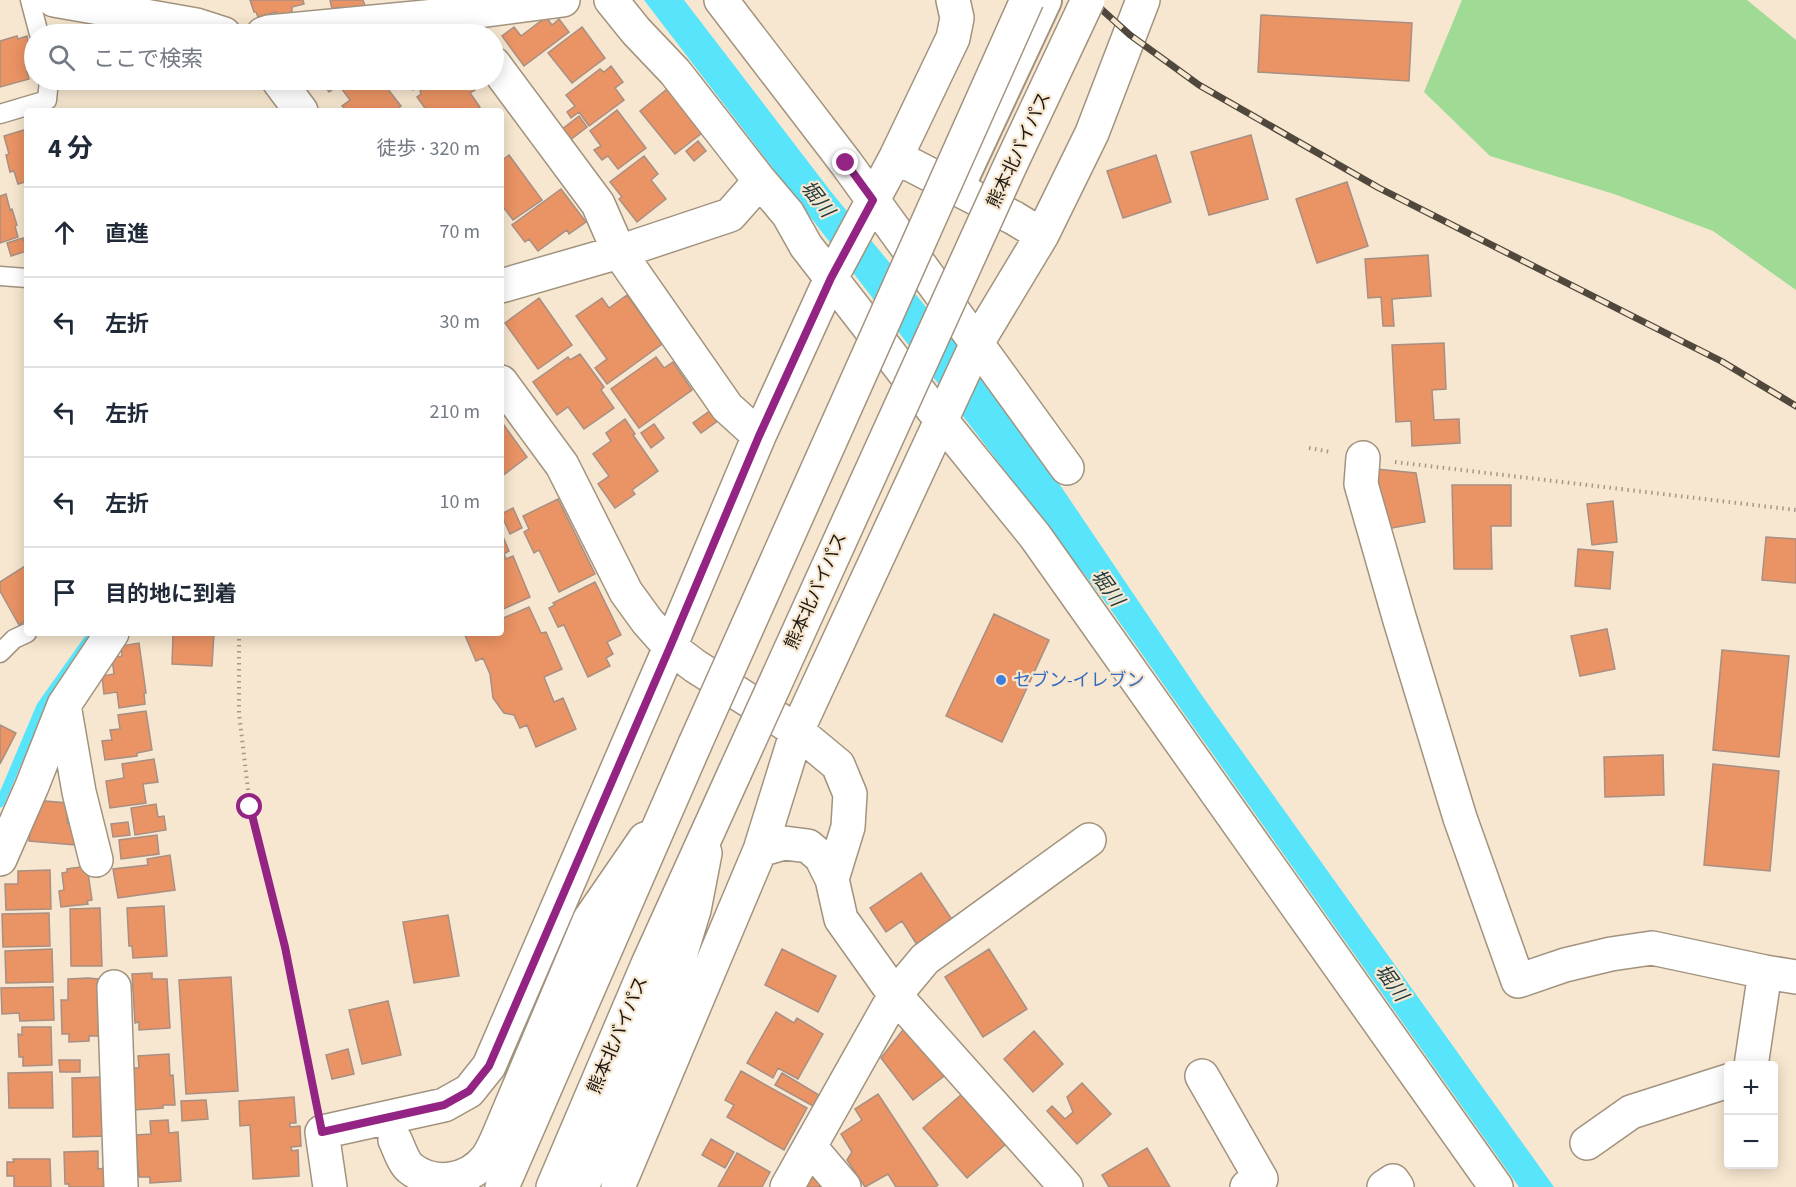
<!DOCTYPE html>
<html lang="ja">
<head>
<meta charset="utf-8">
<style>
  body { margin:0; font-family:"Source Sans 3","Noto Sans JP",sans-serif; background:#f2f2f3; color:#1f2937 }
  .controls { position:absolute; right:18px; bottom:18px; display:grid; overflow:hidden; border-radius:6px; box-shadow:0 3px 15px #0003 }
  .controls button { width:54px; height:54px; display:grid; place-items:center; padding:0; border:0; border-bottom:2px solid #e0e1e3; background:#fff; color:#1f2937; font:30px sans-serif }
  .stop { position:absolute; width:18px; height:18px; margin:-14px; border:4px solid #932484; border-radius:50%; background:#fff }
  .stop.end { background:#932484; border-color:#fff; box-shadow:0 2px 6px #0008 }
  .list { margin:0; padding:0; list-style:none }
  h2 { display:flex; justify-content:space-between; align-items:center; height:78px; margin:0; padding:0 24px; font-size:26px }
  h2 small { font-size:20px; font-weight:400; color:#747a83 }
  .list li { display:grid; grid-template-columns:39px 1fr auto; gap:18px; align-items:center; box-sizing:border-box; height:90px; padding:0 24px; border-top:2px solid #e0e1e3 }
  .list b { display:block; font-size:22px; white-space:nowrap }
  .list em { font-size:20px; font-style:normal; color:#747a83 }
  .icon { flex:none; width:33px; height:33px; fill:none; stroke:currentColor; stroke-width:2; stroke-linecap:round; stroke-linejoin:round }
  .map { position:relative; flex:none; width:1796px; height:1187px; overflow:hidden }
  .search { position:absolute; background:#fff; box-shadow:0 3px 15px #0003; left:24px; top:24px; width:480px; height:66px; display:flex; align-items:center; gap:15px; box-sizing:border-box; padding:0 21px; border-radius:33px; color:#747a83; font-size:22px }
  .panel { position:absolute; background:#fff; box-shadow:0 3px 15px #0003; left:24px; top:108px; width:480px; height:528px; border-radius:6px }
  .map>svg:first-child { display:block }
</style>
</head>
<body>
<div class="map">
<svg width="1796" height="1187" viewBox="0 0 1796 1187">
  <rect width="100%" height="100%" fill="#f7e7d0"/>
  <!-- green -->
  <path fill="#a0db95" d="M1462 0H1747L1796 40V290L1713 231 1614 194 1490 156 1424 92Z"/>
  <!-- water -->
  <path fill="#58e4fb" d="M644 0H684L832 193 1002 399 1203 697 1554 1187H1519L1101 596Z"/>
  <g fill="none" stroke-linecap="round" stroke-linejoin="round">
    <!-- stream -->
    <path stroke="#58e4fb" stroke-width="9" d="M0 803 41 706 92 634"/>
  </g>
  <!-- building -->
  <path fill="#ea9364" stroke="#a88f83" stroke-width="1.5" d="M250 0H303L304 4 292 7V12L277 16 276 12 258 17 256 12H254Z
    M330 0H363L365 6 341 13 339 7 332 9Z
    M1261 15 1412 23 1409 81 1258 72Z
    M546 17 552 25 559 19 569 32 524 66 502 36 514 27 521 36Z
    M582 27 605 58 572 83 548 53Z
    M17 36 18 39 27 36 34 69 27 72 29 79 0 87V41Z
    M611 66 623 82 615 88 624 100 589 126 579 112 571 118 567 112 575 106 566 95 600 69 604 72Z
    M320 80H346L329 92Z
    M352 80H381L401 106 394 111H346L342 106 350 100 341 88Z
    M406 80H427L413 90Z
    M436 80 452 81 467 80 475 90 470 93 480 107 475 111H427L417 97 421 94 420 91Z
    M672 85 707 129 675 154 640 111Z
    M617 110 646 148 618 169 608 156 602 160 594 150 601 146 590 131Z
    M579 116 587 127 565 144 557 133Z
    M27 129V183L25 182 18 184 14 171 10 172 6 155 9 154 4 136Z
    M1251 135 1268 199 1209 215 1191 152Z
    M698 141 706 151 694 161 686 151Z
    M509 155 542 200 513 220 501 204V161Z
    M1156 155 1171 202 1123 218 1107 171Z
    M644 156 658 174 651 180 666 199 637 222 619 199 622 197 610 182Z
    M1347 182 1368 246 1317 263 1296 199Z
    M561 189 586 222 569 234 567 230 538 251 529 239 525 242 512 225Z
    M6 194 10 210 12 209 17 225 15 226 18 237 0 243V196Z
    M23 238 27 251 11 256 7 243Z
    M1428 255 1431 296 1392 299 1394 326H1383L1381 297 1368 298 1365 259Z
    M627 295 662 344 607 384 595 368 607 359 576 316 602 298 609 308Z
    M539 298 572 345 538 369 505 323Z
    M1444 343 1446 389 1432 390 1434 420 1459 419 1460 443 1412 446 1411 421 1396 422 1392 345Z
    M580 354 604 387 601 390 614 408 584 429 568 407 557 415 533 382 568 357 570 360Z
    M656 357 664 368 673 362 692 390 639 428 611 389Z
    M711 410 719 420 701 433 693 423Z
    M625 419 635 434 633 435 658 471 632 490 635 494 615 508 598 484 609 476 593 454 611 441 606 433Z
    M501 421 527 457 501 477Z
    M654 424 664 438 651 448 641 433Z
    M1376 469 1416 473 1425 522 1387 529Z
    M1452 485H1511V526H1491L1492 569H1454Z
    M558 499 595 574 559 592 539 550 534 553 524 532 529 529 523 516Z
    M1613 501 1617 542 1592 545 1587 504Z
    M513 508 522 528 510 534 501 514Z
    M501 532 509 551 504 554 506 559 513 556 530 597 501 610Z
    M1766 537 1796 539V583L1762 580Z
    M1578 549 1613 552 1610 589 1575 586Z
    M25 566 27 569V620L19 625 0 591V582Z
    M595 582 621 635 607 642 613 654 606 658 610 666 588 677 564 625 558 627 549 608 555 605 553 603Z
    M529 607 541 633 546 632 562 669 544 677 554 702 563 698 576 729 536 747 527 725 520 728 514 715 504 713 493 698 490 674 483 658 476 661 464 633H501V619Z
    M994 614 1049 640 1002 742 946 716Z
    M1607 629 1615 669 1580 676 1571 636Z
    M173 633H214L212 666 172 664Z
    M139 643 146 693H144L145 704 119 708 117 692 104 694 102 676 114 674 112 658 122 656 121 646Z
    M1722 650 1789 656 1779 757 1713 750Z
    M146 711 152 750 137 753V756L105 760 102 741 112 740 110 730 120 729 118 715Z
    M0 725 16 733 0 764Z
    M1663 755 1664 795 1605 797 1604 757Z
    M154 759 158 782 143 784 146 803 110 808 106 781 124 778 122 764Z
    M1713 764 1779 771 1770 871 1704 865Z
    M34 800 68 803 67 823 76 824 75 845 29 841Z
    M156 804 158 817 164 816 166 830 135 835 131 808Z
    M128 822 130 835 113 837 111 824Z
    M157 835 159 854 121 859 119 840Z
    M170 855 175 890 118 898 113 869 148 865 147 859Z
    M87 866 92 900 87 901 88 904 61 907 59 891 64 890 62 873 67 872V869Z
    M50 870 51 909 6 910 5 884H18V871Z
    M921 873 955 924 919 948 902 921 886 932 870 908Z
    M164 906 167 956 133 958 132 946H129L127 908Z
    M100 908 102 966H71L70 909Z
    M49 913 50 946 3 947 2 914Z
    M448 915 459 976 414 983 403 922Z
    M52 949 53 982 6 983 5 951Z
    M782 949 836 976 818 1012 765 985Z
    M989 949 1027 1009 983 1037 945 977Z
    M152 973V979H167L170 1028 139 1030V1022L135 1023 132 974Z
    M231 977 238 1091 186 1094 179 980Z
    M88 978 98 979 99 1036H89V1041L69 1042V1034H62L61 1000H68V979Z
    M53 987 54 1020 20 1021 19 1013 2 1014 1 988Z
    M388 1001 401 1055 362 1064 349 1010Z
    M776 1012 794 1023 797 1018 823 1034 798 1079 778 1068 773 1078 747 1063Z
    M906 1026 944 1076 913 1100 881 1058Z
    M22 1027H51L52 1065 23 1066V1057H19L18 1034 22 1035Z
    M1034 1031 1063 1064 1033 1092 1004 1059Z
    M348 1049 354 1074 332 1079 326 1055Z
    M169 1054 170 1076 173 1075 175 1105H163V1108L133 1110 130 1068H139L138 1056Z
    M59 1060H80V1072H60Z
    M741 1071 807 1108 784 1150 727 1117 734 1105 725 1100Z
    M52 1072 53 1108H9L8 1073Z
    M782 1073 819 1095 813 1106 775 1085Z
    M105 1077 107 1136 73 1137 72 1078Z
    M1082 1083 1111 1114 1077 1144 1047 1111 1052 1106 1065 1119 1073 1112 1067 1097Z
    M878 1094 938 1185 935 1187H896L888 1174 865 1187 847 1160 852 1152 841 1134 862 1120 855 1109Z
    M962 1094 1006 1144 967 1178 923 1128Z
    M294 1097 296 1123H290V1127L300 1126 301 1146 291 1147 292 1151 298 1150 299 1176 253 1179 250 1125 240 1126 239 1101Z
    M206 1100 208 1119 182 1121 181 1101Z
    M168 1120 169 1133 178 1132 181 1181 150 1183V1177H139L135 1135 151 1134 150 1121Z
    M711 1139 734 1152 725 1168 702 1155Z
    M1147 1148 1170 1187H1109L1102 1175Z
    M98 1151V1169L105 1168V1187H69V1184H65L64 1152Z
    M737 1153 770 1172 762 1187H718Z
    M13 1159H50L51 1187H14V1176H7V1162H14Z
    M812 1175 824 1187H803Z"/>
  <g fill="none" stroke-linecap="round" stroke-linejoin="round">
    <defs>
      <path id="service" d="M30 0 39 34
        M0 114 47 100 49 80
        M0 276 27 278
        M0 653 14 639 27 633"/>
      <path id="pedestrian" d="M963 181 1047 1"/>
      <path id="minor" d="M54 0 196 25 224 34
        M721 0 846 163 1067 468
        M263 34 269 32 456 14 563 0
        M494 64 598 204 619 252 727 407 759 436
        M278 80 301 111
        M896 157 1014 218 1042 235
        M760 181 788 214 806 246 941 420 1035 536 1496 1187
        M501 286 619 252 730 215 760 181 675 72 636 31 611 0
        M501 382 562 465 626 592 647 621 670 647 695 666 797 731 838 765 850 794 848 827 832 879
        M1363 458 1361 484 1399 617 1460 818 1518 981 1565 965 1611 954 1652 948 1765 972
        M64 705 79 792 96 860
        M760 850 784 843 808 846 821 857 832 879 841 919 895 995 1066 1187
        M0 859 32 786 64 705 112 633
        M114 987 121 1187
        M1751 1066 1765 972 1796 977
        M1202 1076 1261 1179 1247 1187
        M395 1140C399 1148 403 1162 410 1168 434 1187 468 1182 487 1158 491 1152 495 1144 498 1137L590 919 645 839
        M1587 1143 1631 1112 1728 1081
        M810 1147 844 1187
        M330 1187 322 1132 444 1105 469 1091 489 1066 670 647 759 436 831 278 896 157 953 38 957 18 953 0
        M582 1187 672 982 694 910 705 853
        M618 1187 760 850 797 731 977 343 1042 235 1092 133 1143 0
        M787 1187 895 995 925 959 1089 840
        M1384 1187 1393 1181 1397 1187"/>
      <path id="trunk" d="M502 1187 695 744
        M553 1187 648 964 735 772"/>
    </defs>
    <!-- service casing -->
    <use href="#service" stroke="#a1937e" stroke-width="21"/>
    <!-- pedestrian casing -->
    <use href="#pedestrian" stroke="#a1937e" stroke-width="32"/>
    <!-- minor casing -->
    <use href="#minor" stroke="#a1937e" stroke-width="36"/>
    <!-- trunk casing -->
    <use href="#trunk" stroke="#a1937e" stroke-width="36"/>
    <!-- path -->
    <path stroke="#a49887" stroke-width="4" stroke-dasharray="1.5 4.5" stroke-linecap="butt" d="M1309 448 1331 452
      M1395 462 1796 510
      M239 633V713L250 807 285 947 316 1101"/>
    <!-- service -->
    <use href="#service" stroke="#fff" stroke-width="18"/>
    <!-- pedestrian -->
    <use href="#pedestrian" stroke="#fff" stroke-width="28"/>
    <!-- minor -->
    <use href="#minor" stroke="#fff" stroke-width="33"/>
    <!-- trunk -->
    <use href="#trunk" stroke="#fff" stroke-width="33"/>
    <defs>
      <path id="rail" d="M1091 0 1130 35 1199 85 1379 188 1721 361 1796 406"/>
    </defs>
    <!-- rail casing -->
    <use href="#rail" stroke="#50483c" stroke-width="7"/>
    <!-- rail -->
    <use href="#rail" stroke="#f7e7d0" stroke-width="4.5" stroke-dasharray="14" stroke-linecap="butt"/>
    <defs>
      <path id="trunk-bridge" d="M695 744 1027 0
        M735 772 1009 168 1088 0"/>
    </defs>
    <!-- trunk-bridge casing -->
    <use href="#trunk-bridge" stroke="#a1937e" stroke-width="36" stroke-linecap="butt"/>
    <!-- trunk-bridge -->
    <use href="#trunk-bridge" stroke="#fff" stroke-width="33"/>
  </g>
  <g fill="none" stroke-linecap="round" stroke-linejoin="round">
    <!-- route -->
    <path stroke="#932484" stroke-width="8" d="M250 807 285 947 322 1132 444 1105 469 1091 489 1066 670 647 759 436 831 278 873 200 846 163"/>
  </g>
  <!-- markers -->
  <circle fill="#3f7fe0" stroke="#f7e7d0" stroke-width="2" cx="1001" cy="680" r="6"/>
  <g text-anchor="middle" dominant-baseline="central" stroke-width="4.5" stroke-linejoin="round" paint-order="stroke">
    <!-- street labels -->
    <g font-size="18" fill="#1d170f" stroke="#f7e7d0">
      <text transform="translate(1019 150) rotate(-65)">熊本北バイパス</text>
      <text transform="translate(816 591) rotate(-66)">熊本北バイパス</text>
      <text transform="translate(618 1035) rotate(-67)">熊本北バイパス</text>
    </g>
    <!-- shop labels -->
    <g font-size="18" fill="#366cbe" stroke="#f7e7d0" text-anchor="start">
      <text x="1013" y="680">セブン-イレブン</text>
    </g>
    <!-- water labels -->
    <g font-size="20" font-style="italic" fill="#243c40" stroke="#f7e7d0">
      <text transform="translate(817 199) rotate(52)">堀川</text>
      <text transform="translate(1107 588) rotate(54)">堀川</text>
      <text transform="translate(1391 983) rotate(54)">堀川</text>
    </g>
  </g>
</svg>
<div class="controls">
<button>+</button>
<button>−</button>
</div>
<div class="stop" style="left:250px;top:807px"></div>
<div class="stop end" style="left:846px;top:163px"></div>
<div class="search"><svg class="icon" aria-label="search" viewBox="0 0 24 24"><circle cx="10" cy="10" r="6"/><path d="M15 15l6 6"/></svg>ここで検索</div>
<section class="panel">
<h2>4 分<small>徒歩 · 320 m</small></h2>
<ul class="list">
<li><svg class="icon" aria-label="ahead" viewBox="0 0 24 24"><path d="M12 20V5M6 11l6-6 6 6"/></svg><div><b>直進</b></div><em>70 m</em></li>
<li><svg class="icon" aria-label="left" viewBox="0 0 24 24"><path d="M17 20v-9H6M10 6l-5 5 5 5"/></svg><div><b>左折</b></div><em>30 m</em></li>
<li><svg class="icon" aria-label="left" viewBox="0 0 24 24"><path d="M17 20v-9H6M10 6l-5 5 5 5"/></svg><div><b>左折</b></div><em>210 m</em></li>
<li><svg class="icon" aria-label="left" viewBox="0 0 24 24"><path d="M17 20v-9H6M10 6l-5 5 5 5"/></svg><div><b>左折</b></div><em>10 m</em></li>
<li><svg class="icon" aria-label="arrive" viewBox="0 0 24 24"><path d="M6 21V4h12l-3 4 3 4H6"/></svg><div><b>目的地に到着</b></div></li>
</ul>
</section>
</div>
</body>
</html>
